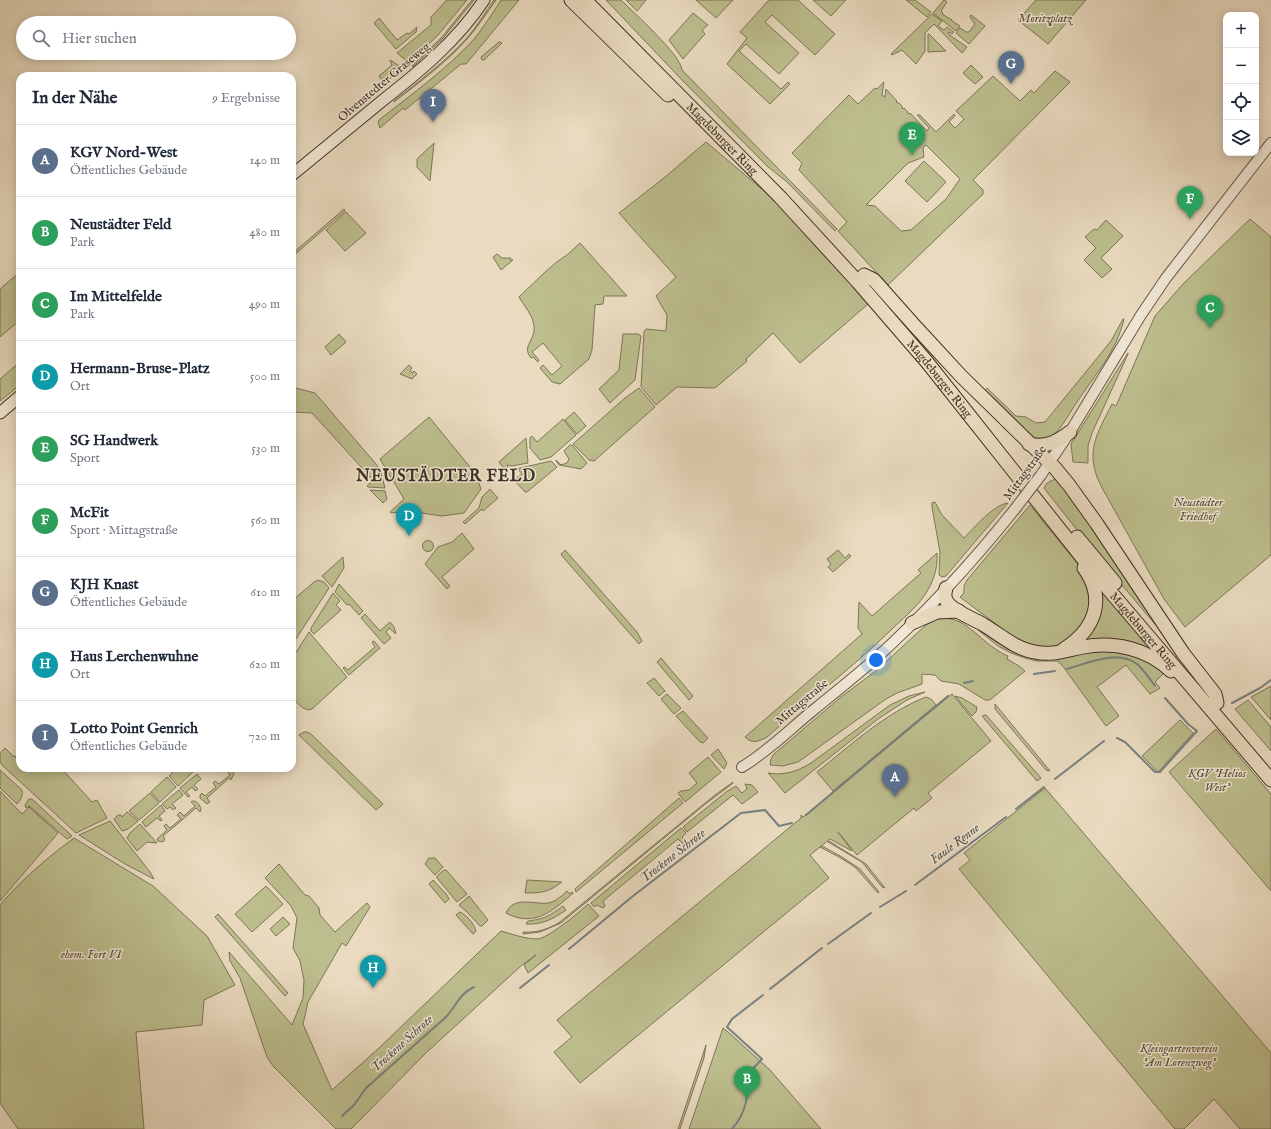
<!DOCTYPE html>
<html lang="de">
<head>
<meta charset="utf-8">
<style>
  body { margin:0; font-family:"IM FELL English",serif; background:#f6f6f7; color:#1f2937 }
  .controls { position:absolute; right:12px; top:12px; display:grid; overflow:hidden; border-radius:8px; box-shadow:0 2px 10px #0003 }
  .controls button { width:36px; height:36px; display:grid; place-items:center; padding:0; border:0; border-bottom:1px solid #e0e1e3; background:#fff; color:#1f2937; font:20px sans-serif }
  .you { position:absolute; left:876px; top:660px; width:14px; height:14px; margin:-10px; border:3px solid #fff; border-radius:50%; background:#1a73e8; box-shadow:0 0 0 6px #1a73e833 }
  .badge { display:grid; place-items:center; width:26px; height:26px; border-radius:50%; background:#db2777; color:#fff; font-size:13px; font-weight:700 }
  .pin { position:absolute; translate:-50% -33px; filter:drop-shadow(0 1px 2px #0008) }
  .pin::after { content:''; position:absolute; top:21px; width:14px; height:12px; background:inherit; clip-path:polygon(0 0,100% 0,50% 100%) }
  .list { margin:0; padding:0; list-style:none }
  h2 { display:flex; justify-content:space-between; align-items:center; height:52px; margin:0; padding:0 16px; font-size:17px }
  h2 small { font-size:13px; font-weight:400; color:#747a83 }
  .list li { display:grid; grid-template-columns:26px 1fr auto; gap:12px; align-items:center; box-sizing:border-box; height:72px; padding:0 16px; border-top:1px solid #e0e1e3 }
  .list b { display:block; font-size:15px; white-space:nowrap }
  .list p { margin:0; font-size:13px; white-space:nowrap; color:#747a83 }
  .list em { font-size:13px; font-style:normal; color:#747a83 }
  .icon { flex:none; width:22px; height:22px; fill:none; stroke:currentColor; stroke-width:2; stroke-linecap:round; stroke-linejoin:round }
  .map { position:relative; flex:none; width:1271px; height:1129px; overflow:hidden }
  .search { position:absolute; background:#fff; box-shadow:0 2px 10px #0003; left:16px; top:16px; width:280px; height:44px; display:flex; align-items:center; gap:10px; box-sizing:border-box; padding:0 14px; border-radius:22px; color:#747a83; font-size:15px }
  .panel { position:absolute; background:#fff; box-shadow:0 2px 10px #0003; left:16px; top:72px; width:280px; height:700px; border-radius:12px }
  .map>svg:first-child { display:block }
</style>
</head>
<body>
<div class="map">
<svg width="1271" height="1129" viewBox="0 0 1271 1129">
  <rect width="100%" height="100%" fill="#eadbc0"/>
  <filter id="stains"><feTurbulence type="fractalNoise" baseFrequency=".005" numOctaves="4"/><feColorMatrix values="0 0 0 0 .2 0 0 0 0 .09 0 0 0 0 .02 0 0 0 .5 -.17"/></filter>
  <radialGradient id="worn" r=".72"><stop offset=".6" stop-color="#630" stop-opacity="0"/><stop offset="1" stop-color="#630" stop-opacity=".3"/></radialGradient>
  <!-- green -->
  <path fill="#bdbe8e" stroke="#7c7658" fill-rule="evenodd" d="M447 0H467L438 35 409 63 397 53 431 25V17Z
    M472 0H474L443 38 413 67 412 66 442 37Z
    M494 0H496C487 13 478 26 468 38 447 62 420 82 394 102V101C419 81 445 62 467 38 477 26 485 13 494 0Z
    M501 0H519L466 64H461L405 110 403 108 380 128 378 122 379 120C412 94 447 69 475 38 484 26 493 13 501 0Z
    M606 0H621C634 13 681 55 682 70L837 229 835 231 787 182 767 166 683 81Z
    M626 0H646L637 11Z
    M696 0H733L716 18Z
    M769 0H798L835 34 815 55 772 15 765 22 799 53 779 74 746 44 739 51 781 89 788 82 790 84 770 104 727 64 747 38 740 32Z
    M813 0H846L831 16Z
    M906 0H915L931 12 927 17Z
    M944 0 947 2 941 11 943 13 942 14 952 20V21L960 26 956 31 933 13Z
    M1036 0H1086L1048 44 1018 20Z
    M693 13 708 25 702 30 705 34 683 59 669 40Z
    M932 14 942 21 938 26 944 30 947 27 954 32 952 34 949 32 948 34 967 47 962 53 934 24 925 33V51L916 64 902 50 892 55 891 54Z
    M971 15 985 26 969 44 956 33 960 28 966 32H969L975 24 970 17Z
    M379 18 397 40 407 33 409 34 417 27 416 32 396 49 374 23Z
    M928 34H929L946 51 928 52Z
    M499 42H500L502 43 484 60H482L481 57Z
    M390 60 403 68 387 81 386 80 383 82 379 76 392 65 390 61Z
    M971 65 983 77 975 84 963 73Z
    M1055 71 1070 82 973 180 983 190V194L888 285 838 231 847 222 799 170 802 163 792 153 849 95 858 104 875 88 877 89 884 82 882 95 885 97 886 89 897 101 896 102 898 103H899L902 106V107L903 109 904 108 908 112 907 113 909 114 910 113 927 131 929 128 917 115H920L936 132 954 114 955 116 949 122 955 128 964 119 956 111 993 76 1020 101 1031 90 1034 93ZM926 145 960 179 946 199 911 230 901 231 875 206 866 205 908 163 924 157 923 148Z
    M706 142 783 207 826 254 868 304 800 363 773 333 746 359 747 361 715 388 677 387 656 405 641 387 644 332 646 329 666 331 667 315 656 296 676 277 619 213 664 178Z
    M434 143 430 181 417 167V159Z
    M924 161 946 182 927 202 905 181Z
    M344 209 345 211 292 257V254Z
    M346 212 366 233 345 251 326 230Z
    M1250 219 1271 237V555L1185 627 1164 599 1101 486C1084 452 1097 434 1112 404L1116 406 1155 316 1183 284Z
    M1106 220 1123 236 1101 258 1112 269 1102 278 1084 260 1096 248 1085 237 1094 229 1097 230Z
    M580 243 627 296H604L603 304 595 305 592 350 589 359 560 384 552 382 540 368 543 365 552 375 562 366 543 343 532 352 539 360 538 362 533 357 531 358C521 346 536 340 534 326 533 315 524 306 519 297L544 273 558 261 567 255Z
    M497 254 502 258H511L510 260H513L501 270 493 257Z
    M20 272V320L0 337V289Z
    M1123 319H1124C1117 351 1094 376 1077 402 1071 410 1061 430 1053 435 1049 437 1039 439 1035 438 1032 438 1029 435 1027 434L984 391 987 388 1016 416 1026 417 1036 423 1045 422 1111 341Z
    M339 334 346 342 331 355 325 347Z
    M623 334H638L641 336 635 380 610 403 599 389 619 370Z
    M1128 353V354L1092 433 1088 446V463L1073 462 1071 444Z
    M20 362V385L0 401V379Z
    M409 365 412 368 410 370 412 373 414 371 417 374 412 379 400 374Z
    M292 387 315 393 376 464 381 472 372 479 312 413 292 412Z
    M639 388 655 407 594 461 589 460 573 444 625 398Z
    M574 412 586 426 577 434 565 420Z
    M429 417 470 467C472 475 479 480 481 489L464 513 442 516 407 511 391 513 390 512 404 499 380 459Z
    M563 419 576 435 551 457 540 460 530 448V438L532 436 537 442Z
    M526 438 528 463 512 466 507 465 508 469 506 471 499 462Z
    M570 445H572L587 463 581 469 559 465 556 461V460L561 465 567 463 569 459 564 451Z
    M551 461 557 467 527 492H525L514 480 522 474 518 469 513 473 511 471 516 469Z
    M381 473 385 488 368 487 367 486Z
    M1057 478 1180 654 1096 554 1044 488 1047 483Z
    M490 489 498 498 483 511 482 509 465 524 463 522 479 508 482 497Z
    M370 490 385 491 387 499 383 503Z
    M935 502 942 515 964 538C975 527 993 505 1008 503L946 576 942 577 939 575 940 552 932 507V503Z
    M1030 505 1077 563 1083 572 1091 591 1089 619 1061 646 1039 649 1015 639 960 597 964 593V586L967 580Z
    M462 533 474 549 442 577 450 586 447 589 425 564 438 547 452 542Z
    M422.5 546a5.5 5.5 0 1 1 11 0a5.5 5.5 0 1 1-11 0Z
    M565 550 637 632 642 641 639 644 563 557 561 554Z
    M838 550 845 558 849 554 851 556 833 572 828 567 831 564 827 559Z
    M937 553C938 569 933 583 924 596 915 609 901 620 890 631 851 669 808 701 767 737 758 742 752 744 745 737L862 634 858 628 859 602 872 616 921 573 918 570Z
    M343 557 344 568 332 587 322 576Z
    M1092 575 1161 660 1077 643 1087 635Z
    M318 580 324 582 329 588 292 645V601L314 582Z
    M339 584 363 611 359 615 349 604 347 605 335 592Z
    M333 593 340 601 336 605 341 610 314 634 311 631V628Z
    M365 614 380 631 390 622 394 627 396 634 389 628 386 632 391 638 384 644 361 618Z
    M937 619C962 614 976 636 994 648 998 651 1003 654 1008 656L1007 659 1019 666 1025 671 990 700H985L959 684 941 681 935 675 922 674V684L897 693 886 699 798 762 783 766 770 765 771 759 774 754 841 697 877 670 926 625Z
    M966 620 1017 650 1097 649 1143 657 1165 672 1155 682 1160 688 1150 694 1126 665 1097 687 1119 716 1106 726 1062 665 1057 661H1037L1025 658 1011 653 998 646Z
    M309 632 347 677 312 709 308 710 303 708 292 698V659Z
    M374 641 380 648 349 675 343 668 345 667 348 670 375 647 372 642Z
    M661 658 693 696 689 700 657 662Z
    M654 678 665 691 659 696 647 683Z
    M1271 686V720L1251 697Z
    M925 692 907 700 878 719 785 793 769 774 768 773C784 776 798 771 811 763L890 705 909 696Z
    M667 694 681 708 674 714 661 699Z
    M952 694 991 741 928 793 932 798 916 811 914 808 857 855 838 832 852 851 830 839 810 855 829 878 580 1083 554 1052 572 1037 557 1020 801 818V815L803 817Z
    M955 696 962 698 977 707 976 712 972 716Z
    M926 697 931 699 936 705 833 791 817 772C851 745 885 713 926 697Z
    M1248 700 1271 727V751L1235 709Z
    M995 704 1050 771 1046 770 995 709Z
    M683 711 708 738 703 743 700 742 676 716Z
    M986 715 1041 778 1037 781 982 716Z
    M1180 720 1193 733 1158 772 1142 756Z
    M1216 729 1271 794V891L1169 772Z
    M304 732H307L311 734 383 804 376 810 299 735Z
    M5 748 13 756 20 758V768H61L92 802 97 800 107 818 76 833 3 766 0 762V753Z
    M718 749 727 763 724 769 711 755Z
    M708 757 721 772 685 802 678 793 681 791 689 790 697 783 689 773Z
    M177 768H191L194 771 178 786 169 776Z
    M228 768H232L234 773 231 780 229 778 207 798 210 802 207 804 200 798V795L202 793 205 796 216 787 213 783 215 781 219 784 230 775 226 770Z
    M0 770 22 790C23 797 21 799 17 804L0 788Z
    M197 774 201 779 194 785 198 789 195 791 192 787 186 792 190 796 188 797 180 788Z
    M167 777 176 787 160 802 151 792Z
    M733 782 732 784 704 805 561 923 540 932 523 934V932C537 933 549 929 560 922L715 795Z
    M745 784 752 785 758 792 742 804 733 795 687 832 683 827 726 792 736 786 742 793 747 789Z
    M1045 788 1271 1053V1129H1240L1214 1099 1184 1129H1175L959 869 970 860 964 853Z
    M179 790 183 795 172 804 176 808 173 810 170 807 167 809 162 804Z
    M0 791 22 814 29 807 58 833 0 901Z
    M150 793 159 803 139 820 129 811Z
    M679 798 683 803 576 892 575 889Z
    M29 799H32L72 836 67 839 29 806 26 808 25 805Z
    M193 801C197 801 200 805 201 809L200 812 196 808 163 836 165 839 163 842 158 841 157 839 167 830 164 826 166 824 170 828 181 819 177 815 180 812 184 816 195 806 191 802Z
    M161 805 165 811 159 816 162 820 161 821 157 818 146 827 142 822Z
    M127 812 138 821 128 829 122 831 114 819 118 815H121L122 817Z
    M110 821 150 872 154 879 125 864 79 835Z
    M140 824 157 843 147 842 137 851 127 838 130 833Z
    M681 828 686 833 682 837 686 842 683 844 678 839 603 901 605 906 603 908 597 905 594 907 591 903Z
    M74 838 153 886 207 936 235 985 204 1000 202 1025 136 1032 144 1129H18L0 1103V905C22 879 47 858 74 838Z
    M829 841 866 864 885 888 882 887 862 862 828 842Z
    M822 846 842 857 860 869 879 892 878 893 855 867 839 857 820 847Z
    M429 858H435L443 867 435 875 425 864Z
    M279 864 305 895 309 896 319 908 320 915 335 932 367 903 370 907 346 946 342 943 308 1002 303 1024 332 1090 379 1048 501 931C512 934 525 939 537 939 547 939 580 912 588 904L599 916 528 973 524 965 536 955 522 965 427 1052 351 1129H336L273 1066 267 1057 240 978 230 961 229 952 292 1025 303 998 304 980 300 961 293 948 297 918 291 906 265 878Z
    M444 870H446L467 894 457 902 437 878V876Z
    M433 880 447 895 449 899 445 903 429 884Z
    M527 880 562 882C549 892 542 893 525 893Z
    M266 886 283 904 252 932 235 914Z
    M567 891 570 894 572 892 573 893C553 911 534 928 506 913 514 895 534 905 549 903 556 901 562 896 567 891Z
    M469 896 488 920 482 926H480L467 912 459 905Z
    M563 906 566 910C553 919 542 925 526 924L528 921C544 919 550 916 563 906Z
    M460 912C467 915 474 924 476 931L473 934 456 915Z
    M218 914 288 993 285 996 215 917Z
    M283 917 290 924 276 936 270 929Z
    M723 1028 727 1031 770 1070 821 1129H689Z
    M706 1045 704 1058 680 1129H678Z"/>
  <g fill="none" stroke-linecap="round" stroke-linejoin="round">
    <!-- stream -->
    <path stroke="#778180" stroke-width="2" d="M1067 669C1088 663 1117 649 1137 664 1144 670 1149 678 1155 686
      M1034 674 1055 671
      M964 683 973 681
      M1232 703 1260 688 1271 680
      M1117 738 1125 742 1155 772H1160L1197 731 1188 724 1165 698
      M1055 779 1104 741
      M1016 809 1044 787
      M806 815 948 696
      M915 885 1006 817
      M880 907 906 891
      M828 944 871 913
      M569 949 633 896 741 813 765 810 779 826 792 823
      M520 988 549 965
      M770 989 822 948
      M342 1116 354 1105 366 1088 446 1017C457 1005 459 994 474 987
      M732 1129C747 1112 748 1096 748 1074L762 1059 727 1027 732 1019 763 995"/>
    <defs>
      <path id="tertiary" d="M1041 475 1070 432 1141 315 1166 278 1271 143
        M742 767C767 752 788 731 811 712 832 695 853 678 874 660 925 614 972 563 1015 509"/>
      <path id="secondary" d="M292 175C322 150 352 126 382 101 420 71 457 41 484 0
        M0 413 20 396"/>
      <g id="trunk">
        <path d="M571 0 668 95"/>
        <path id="s1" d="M585 0 780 197 857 281 927 362 1092 570 1271 780"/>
        <path d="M864 275 874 280 914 325 961 376 1055 468 1069 485 1097 524 1183 653 1215 694 1217 703"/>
        <path d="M1029 444C1046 448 1057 442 1070 432"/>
        <path d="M1077 537 1115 583"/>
        <path d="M946 588C945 592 944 596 946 600 950 610 974 619 984 625 994 631 1004 639 1015 645 1021 648 1028 651 1035 652 1051 656 1067 650 1083 647 1115 641 1148 649 1171 671"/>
        <path d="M912 623 937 612 959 611"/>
        <path d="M1064 649C1094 630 1107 600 1084 568"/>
      </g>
    </defs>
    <!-- tertiary casing -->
    <use href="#tertiary" stroke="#685a4a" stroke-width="12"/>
    <!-- secondary casing -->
    <use href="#secondary" stroke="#3c2f23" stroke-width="13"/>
    <!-- trunk casing -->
    <use href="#trunk" stroke="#3c2f23" stroke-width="15"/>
    <!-- tertiary -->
    <use href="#tertiary" stroke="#f1e8d6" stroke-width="10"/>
    <!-- secondary -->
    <use href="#secondary" stroke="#f1e8d6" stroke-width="11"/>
    <!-- trunk -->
    <use href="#trunk" stroke="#eadbc0" stroke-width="13"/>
    <defs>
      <path id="tertiary-bridge" d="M1015 509 1041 475"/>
    </defs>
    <!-- tertiary-bridge casing -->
    <use href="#tertiary-bridge" stroke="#685a4a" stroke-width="12" stroke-linecap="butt"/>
    <!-- tertiary-bridge -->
    <use href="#tertiary-bridge" stroke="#f1e8d6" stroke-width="10"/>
  </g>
  <g text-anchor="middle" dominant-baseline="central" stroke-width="3" stroke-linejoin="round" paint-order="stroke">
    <!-- park labels -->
    <g font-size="12" font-style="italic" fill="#564c38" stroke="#f1e8d6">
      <text x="1045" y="18">Moritzplatz</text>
      <text x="1198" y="502">Neustädter<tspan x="1198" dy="14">Friedhof</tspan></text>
      <text x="1217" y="773">KGV 'Helios<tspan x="1217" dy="14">West'</tspan></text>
      <text x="91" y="954">ehem. Fort VI</text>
      <text x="1179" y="1048">Kleingartenverein<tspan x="1179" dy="14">'Am Lorenzweg'</tspan></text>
    </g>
    <!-- street labels -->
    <g font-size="12" fill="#3c2f23" stroke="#f1e8d6">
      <text transform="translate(384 82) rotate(-40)">Olvenstedter Graseweg</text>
      <text stroke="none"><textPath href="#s1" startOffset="195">Magdeburger Ring</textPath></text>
      <text stroke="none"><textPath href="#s1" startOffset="519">Magdeburger Ring</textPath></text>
      <text transform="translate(1025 473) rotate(-54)">Mittagstraße</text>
      <text stroke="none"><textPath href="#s1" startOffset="843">Magdeburger Ring</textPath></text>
      <text transform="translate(802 702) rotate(-40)">Mittagstraße</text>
    </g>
    <!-- water labels -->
    <g font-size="13" font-style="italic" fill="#54514a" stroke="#f1e8d6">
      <text transform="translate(955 844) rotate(-37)">Faule Renne</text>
      <text transform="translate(673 856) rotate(-38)">Trockene Schrote</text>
      <text transform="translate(402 1044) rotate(-42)">Trockene Schrote</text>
    </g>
    <!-- district labels -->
    <g font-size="16" font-weight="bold" letter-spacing="1" fill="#3c2f23" stroke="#f1e8d6">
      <text x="446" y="477">NEUSTÄDTER FELD</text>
    </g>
  </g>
  <rect width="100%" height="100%" filter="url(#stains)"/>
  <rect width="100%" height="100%" fill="url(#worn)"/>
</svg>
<div class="controls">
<button>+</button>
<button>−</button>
<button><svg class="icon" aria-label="locate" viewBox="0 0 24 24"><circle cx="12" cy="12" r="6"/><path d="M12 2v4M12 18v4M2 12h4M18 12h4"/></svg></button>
<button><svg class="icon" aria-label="layers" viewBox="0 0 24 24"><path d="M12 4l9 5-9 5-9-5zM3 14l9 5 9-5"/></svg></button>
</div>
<div class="you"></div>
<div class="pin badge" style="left:895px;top:797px;background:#5c6f8a">A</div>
<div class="pin badge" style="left:747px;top:1099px;background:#2e9e5b">B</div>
<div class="pin badge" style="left:1210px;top:328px;background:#2e9e5b">C</div>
<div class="pin badge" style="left:409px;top:536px;background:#0f9aa8">D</div>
<div class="pin badge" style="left:912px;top:155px;background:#2e9e5b">E</div>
<div class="pin badge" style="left:1190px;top:219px;background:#2e9e5b">F</div>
<div class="pin badge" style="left:1011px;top:84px;background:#5c6f8a">G</div>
<div class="pin badge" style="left:373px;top:988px;background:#0f9aa8">H</div>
<div class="pin badge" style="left:433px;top:122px;background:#5c6f8a">I</div>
<div class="search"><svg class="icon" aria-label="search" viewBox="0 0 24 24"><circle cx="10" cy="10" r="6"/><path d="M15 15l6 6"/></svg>Hier suchen</div>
<section class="panel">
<h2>In der Nähe<small>9 Ergebnisse</small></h2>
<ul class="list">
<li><span class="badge" style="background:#5c6f8a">A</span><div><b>KGV Nord-West</b><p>Öffentliches Gebäude</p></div><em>140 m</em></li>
<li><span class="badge" style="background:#2e9e5b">B</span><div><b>Neustädter Feld</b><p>Park</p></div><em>480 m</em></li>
<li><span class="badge" style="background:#2e9e5b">C</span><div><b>Im Mittelfelde</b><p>Park</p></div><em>490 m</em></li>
<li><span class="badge" style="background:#0f9aa8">D</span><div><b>Hermann-Bruse-Platz</b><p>Ort</p></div><em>500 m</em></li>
<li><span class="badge" style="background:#2e9e5b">E</span><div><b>SG Handwerk</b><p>Sport</p></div><em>530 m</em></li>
<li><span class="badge" style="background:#2e9e5b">F</span><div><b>McFit</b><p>Sport · Mittagstraße</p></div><em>560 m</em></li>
<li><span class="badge" style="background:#5c6f8a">G</span><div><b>KJH Knast</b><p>Öffentliches Gebäude</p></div><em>610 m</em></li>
<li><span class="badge" style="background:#0f9aa8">H</span><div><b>Haus Lerchenwuhne</b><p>Ort</p></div><em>620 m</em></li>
<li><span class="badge" style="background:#5c6f8a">I</span><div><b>Lotto Point Genrich</b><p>Öffentliches Gebäude</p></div><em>720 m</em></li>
</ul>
</section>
</div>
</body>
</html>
